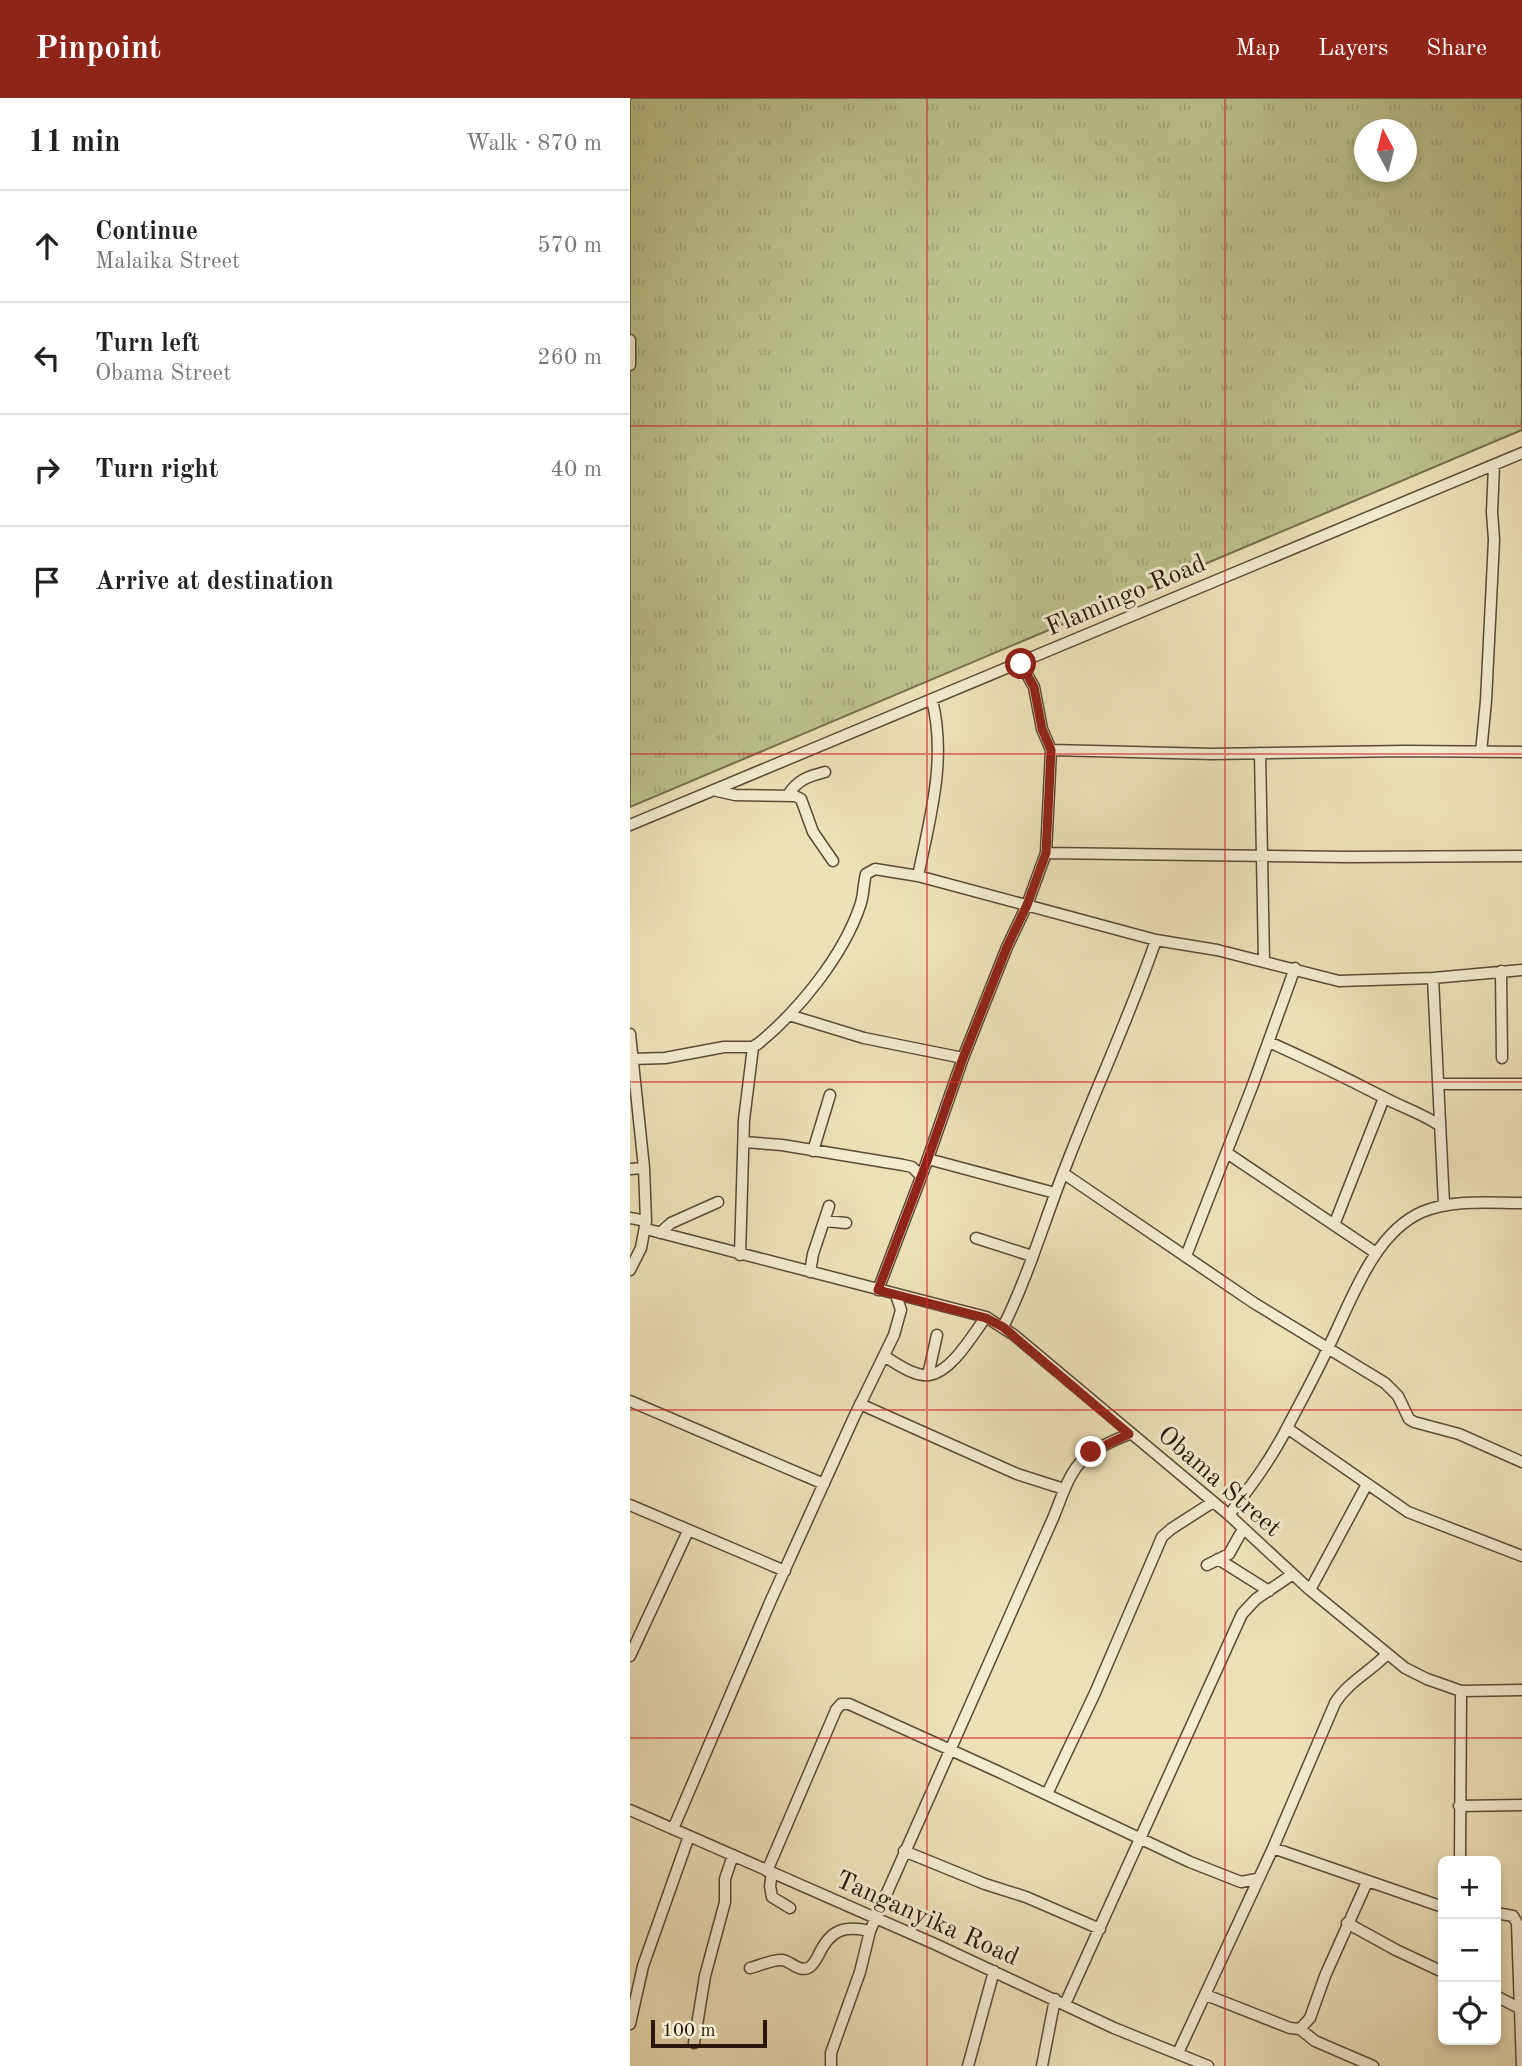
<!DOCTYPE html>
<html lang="en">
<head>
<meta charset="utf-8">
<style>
  body { margin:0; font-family:"Old Standard TT",serif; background:#f2f2f2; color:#222 }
  .controls { position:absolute; right:21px; bottom:21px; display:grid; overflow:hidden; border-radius:10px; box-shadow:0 4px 10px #0003 }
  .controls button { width:63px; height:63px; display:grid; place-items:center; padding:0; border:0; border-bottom:2px solid #e0e0e0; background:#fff; color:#222; font:35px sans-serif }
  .compass { position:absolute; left:724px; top:21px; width:63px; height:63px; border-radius:50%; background:#fff; box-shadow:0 4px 10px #0003; rotate:353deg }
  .scale { position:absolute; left:21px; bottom:18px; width:116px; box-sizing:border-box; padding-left:7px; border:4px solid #2a170a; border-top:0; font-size:19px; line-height:24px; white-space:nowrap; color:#2a170a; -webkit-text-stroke:5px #f4ecd1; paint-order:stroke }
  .stop { position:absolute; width:21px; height:21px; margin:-16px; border:5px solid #8f2418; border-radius:50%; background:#fff }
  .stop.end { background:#8f2418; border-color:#fff; box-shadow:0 2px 7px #0008 }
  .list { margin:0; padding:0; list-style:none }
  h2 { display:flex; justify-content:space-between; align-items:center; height:91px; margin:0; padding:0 28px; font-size:30px }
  h2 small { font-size:23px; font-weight:400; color:#767676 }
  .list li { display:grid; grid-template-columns:46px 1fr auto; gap:21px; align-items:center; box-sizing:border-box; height:112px; padding:0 28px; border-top:2px solid #e0e0e0 }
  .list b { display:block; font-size:26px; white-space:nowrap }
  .list p { margin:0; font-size:23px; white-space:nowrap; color:#767676 }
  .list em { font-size:23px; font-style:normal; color:#767676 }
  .icon { flex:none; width:38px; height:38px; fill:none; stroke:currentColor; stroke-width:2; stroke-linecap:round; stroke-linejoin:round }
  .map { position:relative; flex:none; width:892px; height:1968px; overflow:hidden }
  header { display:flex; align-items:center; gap:42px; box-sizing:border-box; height:98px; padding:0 35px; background:#8f2418; color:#fff }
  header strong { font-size:33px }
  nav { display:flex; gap:38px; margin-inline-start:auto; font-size:24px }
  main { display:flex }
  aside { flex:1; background:#fff }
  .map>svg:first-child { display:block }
</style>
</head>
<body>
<header>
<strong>Pinpoint</strong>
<nav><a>Map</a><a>Layers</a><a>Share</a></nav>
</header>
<main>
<aside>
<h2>11 min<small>Walk · 870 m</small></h2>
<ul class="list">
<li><svg class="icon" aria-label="ahead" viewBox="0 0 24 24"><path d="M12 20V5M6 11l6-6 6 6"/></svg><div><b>Continue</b><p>Malaika Street</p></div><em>570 m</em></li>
<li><svg class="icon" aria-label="left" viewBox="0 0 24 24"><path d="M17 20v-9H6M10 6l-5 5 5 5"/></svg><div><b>Turn left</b><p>Obama Street</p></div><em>260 m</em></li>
<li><svg class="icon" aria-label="right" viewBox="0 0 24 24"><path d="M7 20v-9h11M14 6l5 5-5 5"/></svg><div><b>Turn right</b></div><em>40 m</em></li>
<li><svg class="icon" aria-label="arrive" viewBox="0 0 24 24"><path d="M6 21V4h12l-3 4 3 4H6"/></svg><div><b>Arrive at destination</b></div></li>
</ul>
</aside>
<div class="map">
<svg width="892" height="1968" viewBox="0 0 892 1968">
  <defs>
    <pattern id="grass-tufts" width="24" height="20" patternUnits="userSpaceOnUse" patternTransform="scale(1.75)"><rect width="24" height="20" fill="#bcc28c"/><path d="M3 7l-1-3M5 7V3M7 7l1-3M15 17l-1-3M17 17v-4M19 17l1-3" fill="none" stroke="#a2a677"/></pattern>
  </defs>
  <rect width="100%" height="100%" fill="#eee1b8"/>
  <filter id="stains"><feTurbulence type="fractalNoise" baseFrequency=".00286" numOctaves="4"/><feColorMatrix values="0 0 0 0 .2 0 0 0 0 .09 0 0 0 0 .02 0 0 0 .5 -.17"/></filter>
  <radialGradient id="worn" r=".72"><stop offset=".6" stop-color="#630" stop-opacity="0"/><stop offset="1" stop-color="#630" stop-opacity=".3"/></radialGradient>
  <!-- grass -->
  <path fill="url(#grass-tufts)" stroke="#736c4b" stroke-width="2" fill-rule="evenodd" d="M0 0H892V332L0 709ZM734 32H776V74H734Z"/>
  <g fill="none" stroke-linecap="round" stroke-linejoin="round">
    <defs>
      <path id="minor" d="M0 242V267
        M421 652 583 656 775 653 892 654
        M851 654 856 603 864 442 862 414 864 368
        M630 655 634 863
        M87 693 105 697 165 698 171 701 183 734 203 763
        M158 697C167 682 179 678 195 674
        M0 727 892 355
        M416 755 717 759 892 758
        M288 778C300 720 317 661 302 602
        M871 873 872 960
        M803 880 814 1106
        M159 917 234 940 333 960
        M0 936 14 1070 16 1123 11 1150 0 1172
        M639 944C677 961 714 979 751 998 771 1009 791 1015 809 1027
        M2 961 35 960 94 949H123L129 945C169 912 213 858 230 808 234 797 233 787 236 776L245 771 288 778 526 842 587 852 709 883 803 880 892 872
        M809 986H892
        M114 1044 152 1047 273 1067 282 1069 291 1078
        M183 1053 200 997
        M597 1055 746 1155
        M298 1061 425 1095
        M0 1071 14 1070
        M433 1075 624 1205 755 1285 768 1298 779 1321 784 1324 829 1336 892 1364
        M0 1120 16 1123
        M195 1123 216 1125
        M704 1127 754 1000
        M16 1131 356 1219 384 1237 599 1417 680 1492 775 1570 797 1581 831 1593 892 1592
        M30 1135 41 1125 88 1104
        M346 1140 402 1158
        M110 1157 114 1022 123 949
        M556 1158 622 989 665 870
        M180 1174 183 1156 199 1108
        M248 1192 296 1066 333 960 377 849 397 807 416 755 421 652 412 631 404 589 391 566
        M373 1229C399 1177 415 1120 437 1065 466 990 500 918 526 842
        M254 1258C266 1265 284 1279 299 1277 322 1274 343 1236 356 1219
        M298 1277 307 1237
        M0 1303 194 1386
        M230 1306 387 1376 434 1391
        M657 1330 778 1414 892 1458
        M0 1407 155 1473
        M599 1417C621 1388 642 1360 658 1328 671 1303 685 1278 697 1252 720 1207 742 1136 792 1114 822 1101 859 1105 892 1105
        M588 1461 639 1493
        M577 1467 599 1456 613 1431
        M680 1492 737 1386
        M0 1558 58 1433
        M417 1696 465 1595 532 1439 541 1431 583 1404
        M829 1708 892 1707
        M0 1712 307 1847 484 1930 578 1968
        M43 1731 141 1502 224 1319 264 1237 271 1212 266 1197
        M643 1750 813 1809
        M274 1753 355 1786 396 1799 470 1831
        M830 1763 831 1593
        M137 1773 206 1612 211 1606H219L367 1673 560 1764 611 1784 627 1781
        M142 1775 140 1788 142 1799 160 1810
        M866 1815 883 1818 887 1825 892 1968
        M717 1825 766 1852 813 1874
        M120 1870C129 1868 143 1861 152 1862 161 1863 168 1874 178 1870 183 1868 185 1863 188 1858 200 1832 213 1827 240 1833
        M576 1897 660 1930 670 1931 680 1920 695 1878 737 1784
        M866 1898 891 1911
        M435 1906 612 1516 626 1501 663 1476
        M0 1926 13 1868 59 1738
        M670 1931 685 1943 743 1968
        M64 1945 75 1878 95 1804V1781L103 1757
        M548 1955 643 1750 705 1605C718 1584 740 1574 757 1556
        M201 1968V1955L230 1874 240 1833 424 1418C444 1366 446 1358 499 1336
        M338 1968 364 1873
        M412 1968 425 1901"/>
    </defs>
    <!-- minor casing -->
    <use href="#minor" stroke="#5b4a36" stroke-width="13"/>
    <!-- minor -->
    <use href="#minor" stroke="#f4ecd1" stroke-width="10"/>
  </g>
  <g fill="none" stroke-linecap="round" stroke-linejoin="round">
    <!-- route -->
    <path stroke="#8f2418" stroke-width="9" d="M391 566 404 589 412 631 421 652 416 755 397 807 377 849 333 960 296 1066 248 1192 356 1220 373 1229 499 1336 461 1354"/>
  </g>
  <!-- grid -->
  <path fill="none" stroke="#d62828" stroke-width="2" stroke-opacity="0.55" d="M297 0V1968M595 0V1968M0 328H892M0 656H892M0 984H892M0 1312H892M0 1640H892"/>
  <g text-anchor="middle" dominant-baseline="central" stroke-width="6" stroke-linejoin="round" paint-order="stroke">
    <!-- street labels -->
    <g font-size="26" fill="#2a170a" stroke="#f4ecd1">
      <text transform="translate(496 498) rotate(-23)">Flamingo Road</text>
      <text transform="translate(589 1384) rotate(41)">Obama Street</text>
      <text transform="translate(297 1821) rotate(24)">Tanganyika Road</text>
    </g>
  </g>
  <rect width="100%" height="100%" filter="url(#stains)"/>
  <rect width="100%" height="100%" fill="url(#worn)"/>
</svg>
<div class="controls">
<button>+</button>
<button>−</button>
<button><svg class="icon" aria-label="locate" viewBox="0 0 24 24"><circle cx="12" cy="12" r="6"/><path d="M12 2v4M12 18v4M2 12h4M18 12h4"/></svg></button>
</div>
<svg class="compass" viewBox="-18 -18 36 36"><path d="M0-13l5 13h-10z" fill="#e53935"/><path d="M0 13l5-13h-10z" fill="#767676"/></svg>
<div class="scale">100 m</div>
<div class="stop" style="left:391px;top:566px"></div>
<div class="stop end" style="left:461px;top:1354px"></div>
</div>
</main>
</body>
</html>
